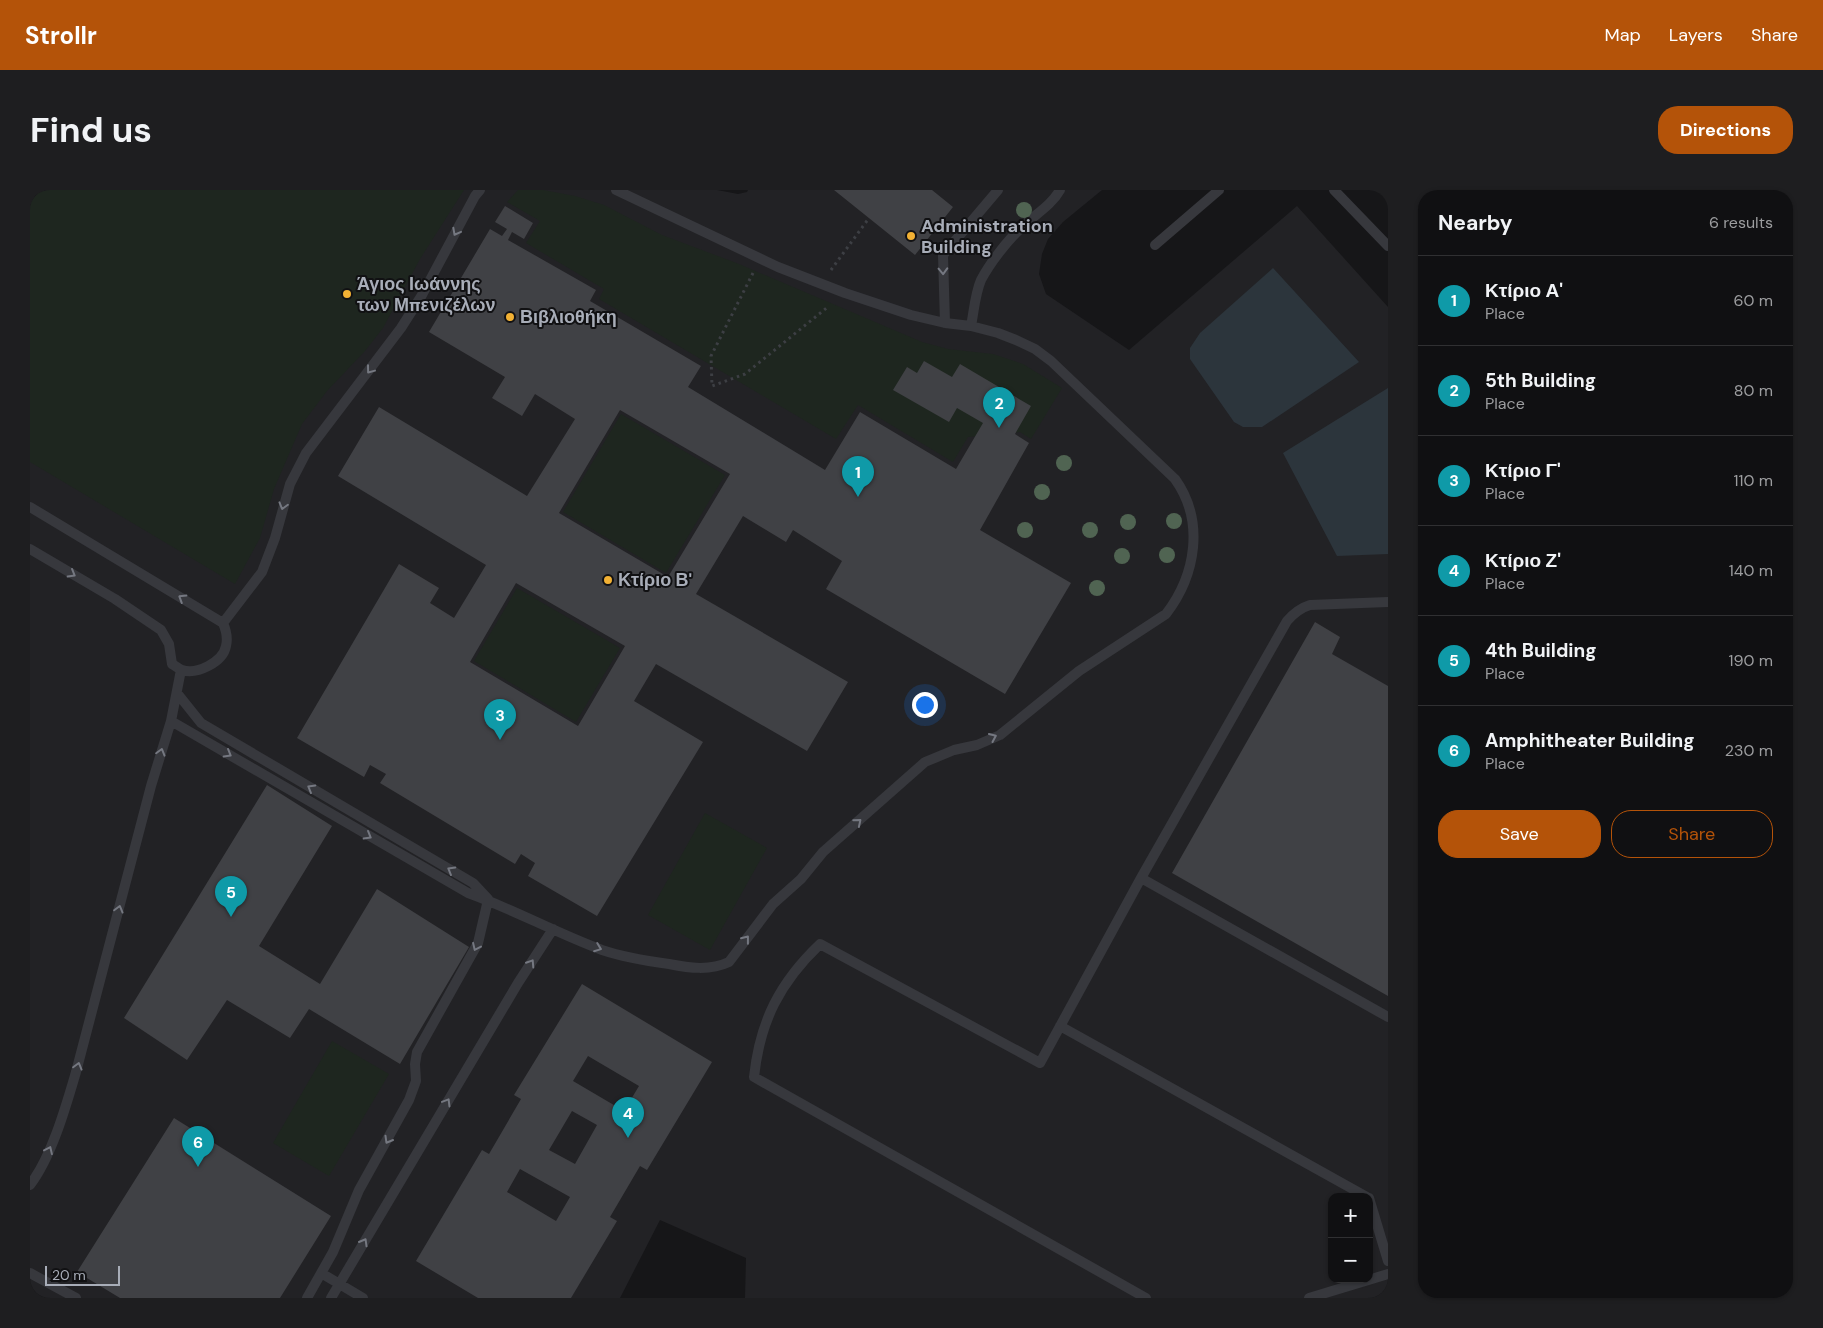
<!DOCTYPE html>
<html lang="en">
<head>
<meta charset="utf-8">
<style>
  body { margin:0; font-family:"DM Sans",sans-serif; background:#1e1e20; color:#f1f3f6 }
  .controls { position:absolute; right:15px; bottom:15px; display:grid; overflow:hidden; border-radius:10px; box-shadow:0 1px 4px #0004 }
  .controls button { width:45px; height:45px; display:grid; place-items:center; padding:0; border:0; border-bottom:1px solid #303032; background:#101012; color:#f1f3f6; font:25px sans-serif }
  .scale { position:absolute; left:15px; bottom:12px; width:75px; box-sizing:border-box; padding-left:5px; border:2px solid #a8adb8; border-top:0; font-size:14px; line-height:18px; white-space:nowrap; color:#a8adb8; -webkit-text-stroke:4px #111113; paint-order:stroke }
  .you { position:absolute; left:894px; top:514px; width:18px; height:18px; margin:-12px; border:4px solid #fff; border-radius:50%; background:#1a73e8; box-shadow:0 0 0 8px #1a73e833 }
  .badge { display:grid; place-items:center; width:32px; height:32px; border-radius:50%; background:#b45309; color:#fff; font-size:16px; font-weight:700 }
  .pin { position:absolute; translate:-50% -41px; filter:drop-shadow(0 1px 2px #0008) }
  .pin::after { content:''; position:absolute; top:26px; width:18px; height:15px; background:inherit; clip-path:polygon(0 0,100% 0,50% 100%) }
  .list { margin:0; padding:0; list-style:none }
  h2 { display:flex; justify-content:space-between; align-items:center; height:65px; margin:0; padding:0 20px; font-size:21px }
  h2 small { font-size:16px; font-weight:400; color:#9c9d9f }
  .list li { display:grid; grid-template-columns:32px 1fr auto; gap:15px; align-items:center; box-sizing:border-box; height:90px; padding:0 20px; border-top:1px solid #303032 }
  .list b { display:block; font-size:19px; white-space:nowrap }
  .list p { margin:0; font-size:16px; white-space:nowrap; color:#9c9d9f }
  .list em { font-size:16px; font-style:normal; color:#9c9d9f }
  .actions { display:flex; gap:10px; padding:15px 20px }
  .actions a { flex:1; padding:11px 0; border:1px solid #b45309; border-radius:20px; text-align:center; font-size:18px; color:#b45309 }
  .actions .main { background:#b45309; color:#fff }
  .map { position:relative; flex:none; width:1358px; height:1108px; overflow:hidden; border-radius:20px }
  header { display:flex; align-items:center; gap:30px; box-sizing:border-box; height:70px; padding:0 25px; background:#b45309; color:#fff }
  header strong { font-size:24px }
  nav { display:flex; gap:28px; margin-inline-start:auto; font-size:18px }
  .intro { display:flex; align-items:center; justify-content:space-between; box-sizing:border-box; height:120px; padding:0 30px }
  h1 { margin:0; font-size:35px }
  .button { padding:12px 22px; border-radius:20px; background:#b45309; color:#fff; font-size:18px; font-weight:700 }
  main { display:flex; gap:30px; padding:0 30px }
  aside { flex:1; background:#101012; border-radius:20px; box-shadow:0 1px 4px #0004 }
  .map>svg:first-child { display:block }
</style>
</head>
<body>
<header>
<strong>Strollr</strong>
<nav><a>Map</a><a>Layers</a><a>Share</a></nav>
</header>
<div class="intro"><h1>Find us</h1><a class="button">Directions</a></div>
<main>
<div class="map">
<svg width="1358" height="1108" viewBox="0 0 1358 1108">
  <rect width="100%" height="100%" fill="#161618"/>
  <!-- built -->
  <path fill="#222225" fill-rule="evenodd" d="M0 0H687L708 4 717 2 718 0H1072L1033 32 1018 49 1012 64 1009 84 1016 104 1099 160 1267 16 1358 117V1108H715L716 1068 630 1030 590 1108H0ZM1302 1007H1339V1089H1302Z"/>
  <!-- green -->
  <path fill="#1e261f" d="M0 0H434L390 69 353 138 335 161 297 201 272 234 244 299 230 348 205 394 0 272Z
    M488 0H513L545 6 574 15 632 45 709 74 892 152 918 159 963 164 993 174 1032 198 1001 249 990 242 938 247 923 272 828 215 806 249 569 109 574 99 496 53 510 31 477 12Z
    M591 224 695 285 636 383 533 322Z
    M487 398 590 458 546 532 444 471Z
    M675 623 737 658 680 760 618 725Z
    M302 851 359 884 299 986 243 953Z"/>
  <!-- water -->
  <path fill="#2c353c" d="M1243 78 1329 172 1232 237H1213L1204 232 1160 169V158L1170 143Z
    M1358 198V364L1307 366 1253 263Z"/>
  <!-- building -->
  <path fill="#404145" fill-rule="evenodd" d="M804 0H902L923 17 885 65Z
    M475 16 503 33 494 49 482 42 478 50 566 100 560 111 671 176 658 197 795 280 830 222 926 279 953 233 927 218 919 232 863 200 877 177 887 183 894 171 922 187 930 174 1001 216 985 244 999 253 950 340 1041 393 975 504 796 399 812 371 763 340 756 352 713 326 666 404 818 492 777 561 626 474 604 511 673 552 567 726 498 686 505 673 491 664 485 674 350 593 356 584 340 575 334 587 267 548 369 374 409 398 400 413 424 428 456 375 308 286 349 217 497 306 545 229 505 204 492 226 462 208 475 187 399 142 460 39 472 46 477 39 465 32ZM590 220 700 284 638 387 529 323ZM486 393 595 456 548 536 440 472Z
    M1285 432 1310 447 1302 464 1358 496V806L1142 683Z
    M237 595 302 636 229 756 290 794 347 699 439 757 370 874 279 819 260 848 197 810 157 870 94 828Z
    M552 794 682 872 617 980 610 976 580 1027 587 1031 541 1108H448L386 1071 452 960 459 964 491 909 484 905ZM558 866 609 896 594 921 543 891ZM542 921 567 935 545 974 519 960ZM490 979 540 1007 526 1031 477 1002Z
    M144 928 301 1026 250 1108H90L47 1082Z"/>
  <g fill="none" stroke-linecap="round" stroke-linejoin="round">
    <!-- path -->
    <path stroke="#3d3f44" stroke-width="3" stroke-dasharray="2.5 4" stroke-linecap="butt" d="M801 80 839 28
      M723 83 681 166 682 196 715 184 799 116"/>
    <!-- service -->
    <path stroke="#37383d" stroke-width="10" d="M1304 0 1358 56
      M1125 55 1189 0
      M915 133 913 65 968 0
      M941 136C944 121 945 104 951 90 960 73 977 51 991 38 1004 25 1021 16 1030 0
      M0 317 193 433C196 440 198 448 196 456 193 472 167 485 152 480 149 479 145 476 142 474L139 454 131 440 85 409 0 359
      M193 433 232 382 245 348 260 294 276 263 371 138 392 105 445 6 450 0
      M147 503 171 533 443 693 458 709
      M141 531 438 703C483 719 526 743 572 760 593 767 617 771 639 774 659 778 680 781 699 772L743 714 771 689 793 662 895 572 924 560 947 555 970 545 1049 481 1136 424C1166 385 1175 331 1145 289L1021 171 1005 159 986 150 968 143 941 136 915 133 881 125 815 103 748 77 586 0
      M1111 688 1358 827
      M1030 836 1337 1007
      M0 995C22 966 36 916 46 882L121 596 141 531 151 480
      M1339 1008 1358 1071
      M0 1083 46 1108
      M291 1083 333 1108
      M277 1108 303 1062 329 1000 379 910 386 891 385 874 387 862 448 753 458 710
      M301 1108 488 793 523 739
      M1116 1108 724 887C730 831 750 792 790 754L1010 873 1111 688 1257 431C1264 423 1270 418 1280 415L1358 412
      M1279 1108 1358 1084"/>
  </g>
  <!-- trees -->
  <g fill="#506452">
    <circle cx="994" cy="20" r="8"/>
    <circle cx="1034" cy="273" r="8"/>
    <circle cx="1012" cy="302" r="8"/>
    <circle cx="1144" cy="331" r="8"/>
    <circle cx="1098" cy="332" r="8"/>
    <circle cx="995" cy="340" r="8"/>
    <circle cx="1060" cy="340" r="8"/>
    <circle cx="1137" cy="365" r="8"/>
    <circle cx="1092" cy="366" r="8"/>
    <circle cx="1067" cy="398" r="8"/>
  </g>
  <!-- one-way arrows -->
  <defs><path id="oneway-chevron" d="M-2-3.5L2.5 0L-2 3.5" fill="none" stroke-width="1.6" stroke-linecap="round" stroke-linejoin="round" transform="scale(1.25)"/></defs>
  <g stroke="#757881">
    <use href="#oneway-chevron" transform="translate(426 42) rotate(118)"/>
    <use href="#oneway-chevron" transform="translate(913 81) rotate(88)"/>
    <use href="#oneway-chevron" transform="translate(340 180) rotate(127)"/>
    <use href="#oneway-chevron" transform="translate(253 316) rotate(106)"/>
    <use href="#oneway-chevron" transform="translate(42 384) rotate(30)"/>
    <use href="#oneway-chevron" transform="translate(152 408) rotate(-148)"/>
    <use href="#oneway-chevron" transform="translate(963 547) rotate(-24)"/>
    <use href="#oneway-chevron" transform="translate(131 562) rotate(-74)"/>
    <use href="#oneway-chevron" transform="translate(198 564) rotate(30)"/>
    <use href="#oneway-chevron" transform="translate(281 598) rotate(-150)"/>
    <use href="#oneway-chevron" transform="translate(828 632) rotate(-40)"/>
    <use href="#oneway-chevron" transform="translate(338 646) rotate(30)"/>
    <use href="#oneway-chevron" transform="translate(421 680) rotate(-150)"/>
    <use href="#oneway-chevron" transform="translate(89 719) rotate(-75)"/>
    <use href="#oneway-chevron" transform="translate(716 749) rotate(-52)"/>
    <use href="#oneway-chevron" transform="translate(446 757) rotate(115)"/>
    <use href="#oneway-chevron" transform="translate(568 758) rotate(21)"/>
    <use href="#oneway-chevron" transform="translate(501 773) rotate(-57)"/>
    <use href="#oneway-chevron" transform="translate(48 876) rotate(-75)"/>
    <use href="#oneway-chevron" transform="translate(417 912) rotate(-59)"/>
    <use href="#oneway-chevron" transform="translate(358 950) rotate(120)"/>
    <use href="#oneway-chevron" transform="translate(19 960) rotate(-65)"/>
    <use href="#oneway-chevron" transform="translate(334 1052) rotate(-60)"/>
  </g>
  <!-- markers -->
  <g fill="#f2b134" stroke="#111113" stroke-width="2">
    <circle cx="881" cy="46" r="5"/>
    <circle cx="317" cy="104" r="5"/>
    <circle cx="480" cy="127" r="5"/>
    <circle cx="578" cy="390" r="5"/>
  </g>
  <g text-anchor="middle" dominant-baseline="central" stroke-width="4" stroke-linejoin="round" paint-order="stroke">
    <!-- poi labels -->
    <g font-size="18" font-weight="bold" fill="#a8adb8" stroke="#111113" text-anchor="start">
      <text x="891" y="36">Administration<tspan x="891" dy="21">Building</tspan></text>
      <text x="327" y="94">Άγιος Ιωάννης<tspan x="327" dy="21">των Μπενιζέλων</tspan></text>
      <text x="490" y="127">Βιβλιοθήκη</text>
      <text x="588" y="390">Κτίριο Β'</text>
    </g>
  </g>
</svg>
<div class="controls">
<button>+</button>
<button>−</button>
</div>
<div class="scale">20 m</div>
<div class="you"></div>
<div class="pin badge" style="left:828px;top:307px;background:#0f9aa8">1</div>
<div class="pin badge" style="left:969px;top:238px;background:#0f9aa8">2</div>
<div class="pin badge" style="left:470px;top:550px;background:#0f9aa8">3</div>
<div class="pin badge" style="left:598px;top:948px;background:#0f9aa8">4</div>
<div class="pin badge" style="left:201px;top:727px;background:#0f9aa8">5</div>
<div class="pin badge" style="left:168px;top:977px;background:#0f9aa8">6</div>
</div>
<aside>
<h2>Nearby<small>6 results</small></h2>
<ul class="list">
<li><span class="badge" style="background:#0f9aa8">1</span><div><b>Κτίριο Α'</b><p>Place</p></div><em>60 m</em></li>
<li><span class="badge" style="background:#0f9aa8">2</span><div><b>5th Building</b><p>Place</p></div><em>80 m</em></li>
<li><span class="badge" style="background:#0f9aa8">3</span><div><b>Κτίριο Γ'</b><p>Place</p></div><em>110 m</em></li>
<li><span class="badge" style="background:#0f9aa8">4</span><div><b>Κτίριο Ζ'</b><p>Place</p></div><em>140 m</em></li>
<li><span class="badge" style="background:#0f9aa8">5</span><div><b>4th Building</b><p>Place</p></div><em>190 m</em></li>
<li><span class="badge" style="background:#0f9aa8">6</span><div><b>Amphitheater Building</b><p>Place</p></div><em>230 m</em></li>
</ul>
<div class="actions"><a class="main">Save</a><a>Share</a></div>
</aside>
</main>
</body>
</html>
